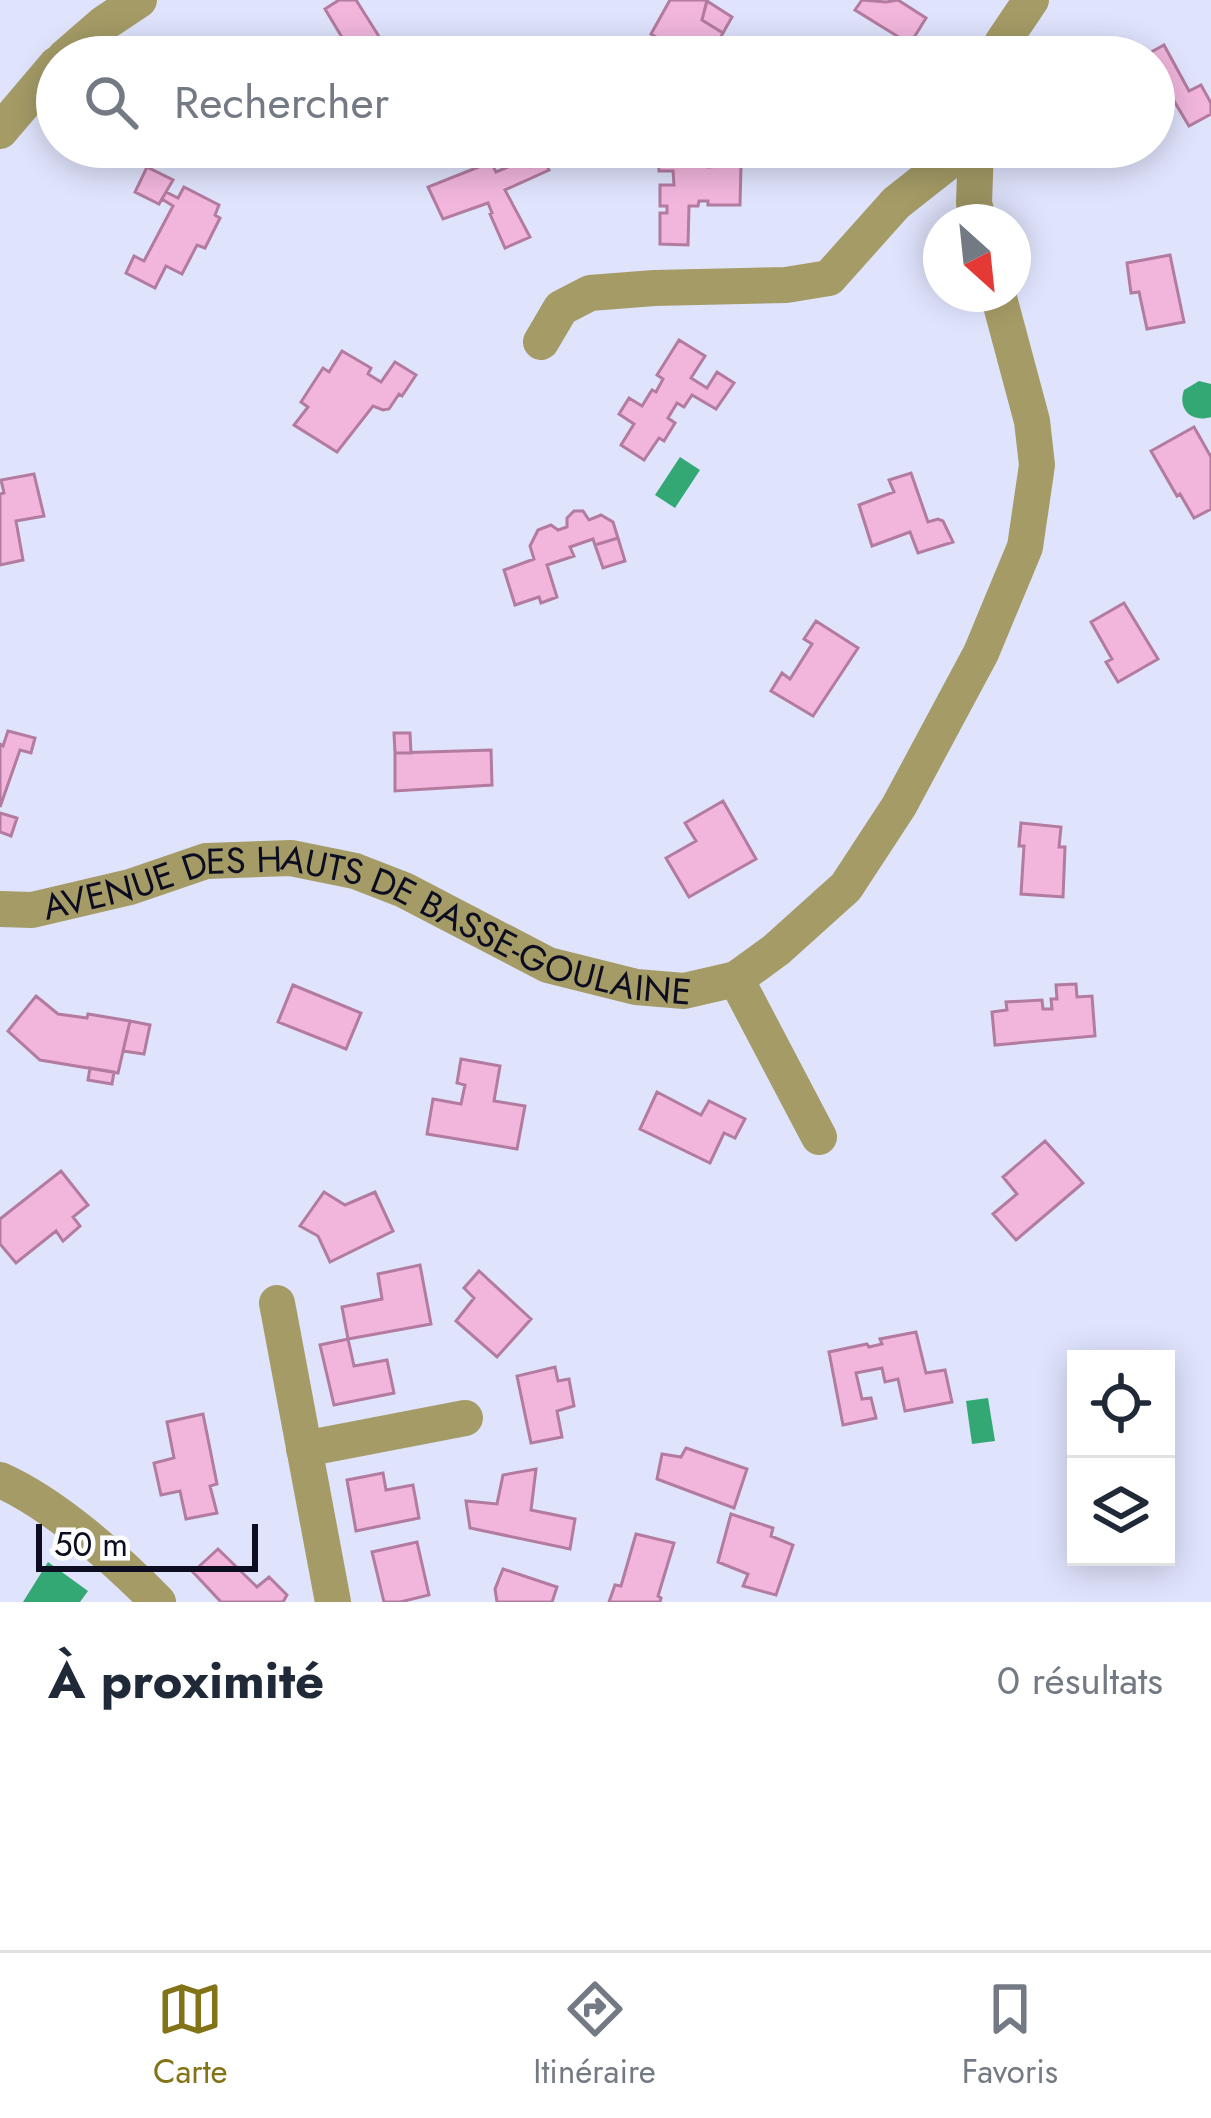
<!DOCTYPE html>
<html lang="fr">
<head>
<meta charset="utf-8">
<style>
  body { margin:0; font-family:Jost,sans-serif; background:#f6f6f7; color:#1f2937 }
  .controls { position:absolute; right:36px; bottom:36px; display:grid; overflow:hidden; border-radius:0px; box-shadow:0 6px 30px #0003 }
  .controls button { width:108px; height:108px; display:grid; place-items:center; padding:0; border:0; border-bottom:3px solid #e0e1e3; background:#fff; color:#1f2937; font:60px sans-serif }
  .compass { position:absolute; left:923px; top:204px; width:108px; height:108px; border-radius:50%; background:#fff; box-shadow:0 6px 30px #0003; rotate:153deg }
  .scale { position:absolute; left:36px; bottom:30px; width:222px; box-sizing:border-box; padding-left:12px; border:6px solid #0d0d22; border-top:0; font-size:33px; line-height:42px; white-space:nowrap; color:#0d0d22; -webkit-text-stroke:9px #fff; paint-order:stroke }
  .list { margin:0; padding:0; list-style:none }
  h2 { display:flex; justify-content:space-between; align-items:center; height:156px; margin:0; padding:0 48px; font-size:51px }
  h2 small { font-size:39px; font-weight:400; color:#747a83 }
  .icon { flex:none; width:66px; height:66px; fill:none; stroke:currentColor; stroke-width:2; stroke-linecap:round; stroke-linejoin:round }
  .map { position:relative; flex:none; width:1211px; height:1602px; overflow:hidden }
  .search { position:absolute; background:#fff; box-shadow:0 6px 30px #0003; left:36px; right:36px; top:36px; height:132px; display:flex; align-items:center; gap:30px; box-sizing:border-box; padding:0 42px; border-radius:66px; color:#747a83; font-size:45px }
  .sheet { height:348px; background:#fff }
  nav { display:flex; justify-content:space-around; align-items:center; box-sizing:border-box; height:168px; border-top:3px solid #e0e1e3; background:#fff; font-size:33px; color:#747a83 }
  nav a { display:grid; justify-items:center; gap:6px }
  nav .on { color:#827416 }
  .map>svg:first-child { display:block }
</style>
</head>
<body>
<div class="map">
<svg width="1211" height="1602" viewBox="0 0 1211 1602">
  <rect width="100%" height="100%" fill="#dfe3fc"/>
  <!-- water -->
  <path fill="#33a874" d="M1199 381 1211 384V417C1192 423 1177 410 1184 390Z
    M680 457 700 470 675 508 655 495Z
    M988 1398 995 1441 972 1444 966 1401Z
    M48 1562 88 1591 80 1602H23Z"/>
  <!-- building -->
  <path fill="#f2b6dd" stroke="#b27b9f" stroke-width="3" d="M339 0H356L380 38 356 55 358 57H314L343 39 325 9Z
    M670 0H707L702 20 723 33 716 45 736 57H686L691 48 685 45 680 52 651 34Z
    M862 0 886 2 898 0 926 18 910 44 855 10Z
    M707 1 732 17 723 33 702 20Z
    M1164 45 1189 91 1201 85 1211 103V114L1189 126 1168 91 1154 99V57H1142Z
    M502 147H539L549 170 505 190 530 237 505 248 490 214 492 213 488 203 443 219 428 187 491 162 496 172 510 166Z
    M658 147H687V151H707L708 167 741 165 740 205H708V201H699L698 206H689L688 245 660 244V213H667V206H660V185H674L673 171H659Z
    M147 167 173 180 159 204 135 192Z
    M184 187 219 205 215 215 220 218 205 248 197 245 182 274 166 266 155 288 126 273 134 256 144 261 173 206 162 199 166 192 178 198Z
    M1170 255 1184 322 1147 329 1139 292 1131 293 1127 263Z
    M679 340 705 356 691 378 707 388 717 372 734 383 716 409 692 395 684 407 677 403 668 418 675 423 664 441 659 438 644 460 621 445 634 424 619 414 629 398 642 406 652 390 656 392 663 379 657 375Z
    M342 351 371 368 368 374 381 382 395 362 416 375 402 396 399 394 389 409 383 410 373 406 337 452 294 425 308 407 301 402 323 368 329 372Z
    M1194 427 1211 457V509L1194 518 1180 494 1177 496 1151 451Z
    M911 473 928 522 938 519 943 521 953 542 918 553 910 532 872 546 859 505 894 492 889 480Z
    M34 474 44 516 16 521 23 560 0 565V494L4 493 1 480Z
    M574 511H583L589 520 601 515 613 522 618 538 595 545 593 539 570 547 574 556 547 565 557 597 541 603 539 597 515 605 504 570 534 559 530 546 538 530 551 525 558 530 567 527V518Z
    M618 538 625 561 603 568 595 545Z
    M1124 603 1158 659 1118 682 1106 662 1112 659 1091 622Z
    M816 621 858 648 813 716 771 691 782 673 790 679 812 644 804 639Z
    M8 731 35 738 31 753 20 750 0 807V744L3 746Z
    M394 733H410L411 753H395Z
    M491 750 492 785 395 791V753Z
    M723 801 756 859 689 897 666 858 696 841 685 823Z
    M0 813 17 818 11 836 0 832Z
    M1021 823 1061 827 1059 847H1065L1063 897 1021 894 1024 846H1019Z
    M1076 984 1077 997 1092 996 1095 1036 995 1045 992 1012 1007 1010 1006 1002 1042 1000 1043 1009H1052L1051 999H1057L1056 985Z
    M293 985 361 1013 346 1049 278 1022Z
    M36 996 58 1014 87 1018 88 1014 130 1021 118 1073 40 1060 8 1031Z
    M130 1021 150 1025 144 1054 123 1051Z
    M461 1059 500 1066 494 1101 525 1106 517 1149 427 1134 433 1099 461 1104 465 1085 457 1083Z
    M90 1068 114 1072 112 1084 88 1080Z
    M657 1092 701 1115 709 1101 745 1119 735 1138 724 1133 710 1163 640 1129Z
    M1045 1141 1083 1183 1016 1240 993 1214 1017 1194 1003 1177Z
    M61 1171 88 1205 73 1217 80 1226 63 1241 56 1231 16 1263 0 1244V1219Z
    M324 1192 345 1205 375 1192 393 1231 330 1262 318 1236 300 1226Z
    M420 1265 431 1324 348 1339 342 1307 382 1299 378 1274Z
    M479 1271 531 1319 497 1357 456 1321 474 1298 464 1288Z
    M916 1332 926 1373 945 1370 952 1402 905 1411 898 1379 885 1382 882 1368 856 1373 862 1399 871 1398 876 1418 843 1425 829 1352 867 1344 869 1347 882 1344 880 1339Z
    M348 1339 354 1366 387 1360 394 1393 334 1405 320 1345Z
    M555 1367 558 1381 569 1379 574 1406 557 1411 562 1437 531 1443 517 1376Z
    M203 1414 217 1484 210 1486 217 1513 186 1519 180 1491 161 1495 154 1463 174 1458 167 1422Z
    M686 1448 747 1469 734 1508 657 1479 662 1454 681 1457Z
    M536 1469 531 1510 575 1519 570 1549 470 1528 466 1501 497 1504 503 1475Z
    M383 1473 386 1490 413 1485 419 1518 356 1531 347 1480Z
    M731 1514 773 1528 771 1536 793 1545 776 1595 743 1586 748 1574 718 1562Z
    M636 1534 674 1543 658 1596 661 1598 660 1602H609L615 1585 621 1586Z
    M417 1542 429 1595 400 1602H384L372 1552Z
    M218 1549 257 1587 269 1577 287 1595 283 1602H221L193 1572Z
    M503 1569 557 1587 552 1602H497L495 1589Z"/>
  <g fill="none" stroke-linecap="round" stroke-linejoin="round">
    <!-- minor -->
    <g stroke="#a49b66" stroke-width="36">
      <path d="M65 57 103 24 139 0"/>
      <path d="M998 57 1002 43 1031 0"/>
      <path d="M0 131 57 64"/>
      <path d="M976 147 974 203 979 222"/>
      <path d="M541 342 561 308 590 293 654 288 786 285 829 278 896 203 967 147"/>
      <path id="s1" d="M0 909 32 910 130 887 206 861 291 858 355 871 404 890 548 965 636 987 684 991 736 979 776 950 846 887 899 806 981 653 1025 547 1037 465 1032 421 998 294"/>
      <path d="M736 979 819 1137"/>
      <path d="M277 1303 333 1602"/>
      <path d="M304 1449 465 1418"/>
      <path d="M0 1480C54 1504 116 1559 158 1602"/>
    </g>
  </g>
  <g text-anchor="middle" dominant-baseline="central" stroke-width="9" stroke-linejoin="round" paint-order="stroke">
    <!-- street labels -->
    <g font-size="36" fill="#0d0d22" stroke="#fff">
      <text stroke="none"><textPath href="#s1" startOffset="384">AVENUE DES HAUTS DE BASSE-GOULAINE</textPath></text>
    </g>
  </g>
</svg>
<div class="controls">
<button><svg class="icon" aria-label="locate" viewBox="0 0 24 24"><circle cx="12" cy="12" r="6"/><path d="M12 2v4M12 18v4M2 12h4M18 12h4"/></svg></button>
<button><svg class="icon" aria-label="layers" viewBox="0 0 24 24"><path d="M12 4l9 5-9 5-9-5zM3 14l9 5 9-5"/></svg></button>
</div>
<svg class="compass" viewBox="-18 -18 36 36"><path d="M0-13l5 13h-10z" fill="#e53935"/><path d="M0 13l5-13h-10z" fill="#747a83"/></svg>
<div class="scale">50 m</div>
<div class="search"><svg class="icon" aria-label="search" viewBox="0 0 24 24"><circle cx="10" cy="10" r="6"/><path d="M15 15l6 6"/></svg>Rechercher</div>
</div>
<section class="sheet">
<h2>À proximité<small>0 résultats</small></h2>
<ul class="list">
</ul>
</section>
<nav>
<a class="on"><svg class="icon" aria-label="map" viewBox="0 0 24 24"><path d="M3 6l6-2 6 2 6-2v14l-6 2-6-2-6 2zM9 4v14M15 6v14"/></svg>Carte</a>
<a><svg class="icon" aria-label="directions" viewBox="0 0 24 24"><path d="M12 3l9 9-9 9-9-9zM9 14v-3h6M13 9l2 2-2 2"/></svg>Itinéraire</a>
<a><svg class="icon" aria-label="saved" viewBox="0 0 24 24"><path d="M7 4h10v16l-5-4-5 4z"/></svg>Favoris</a>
</nav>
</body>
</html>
